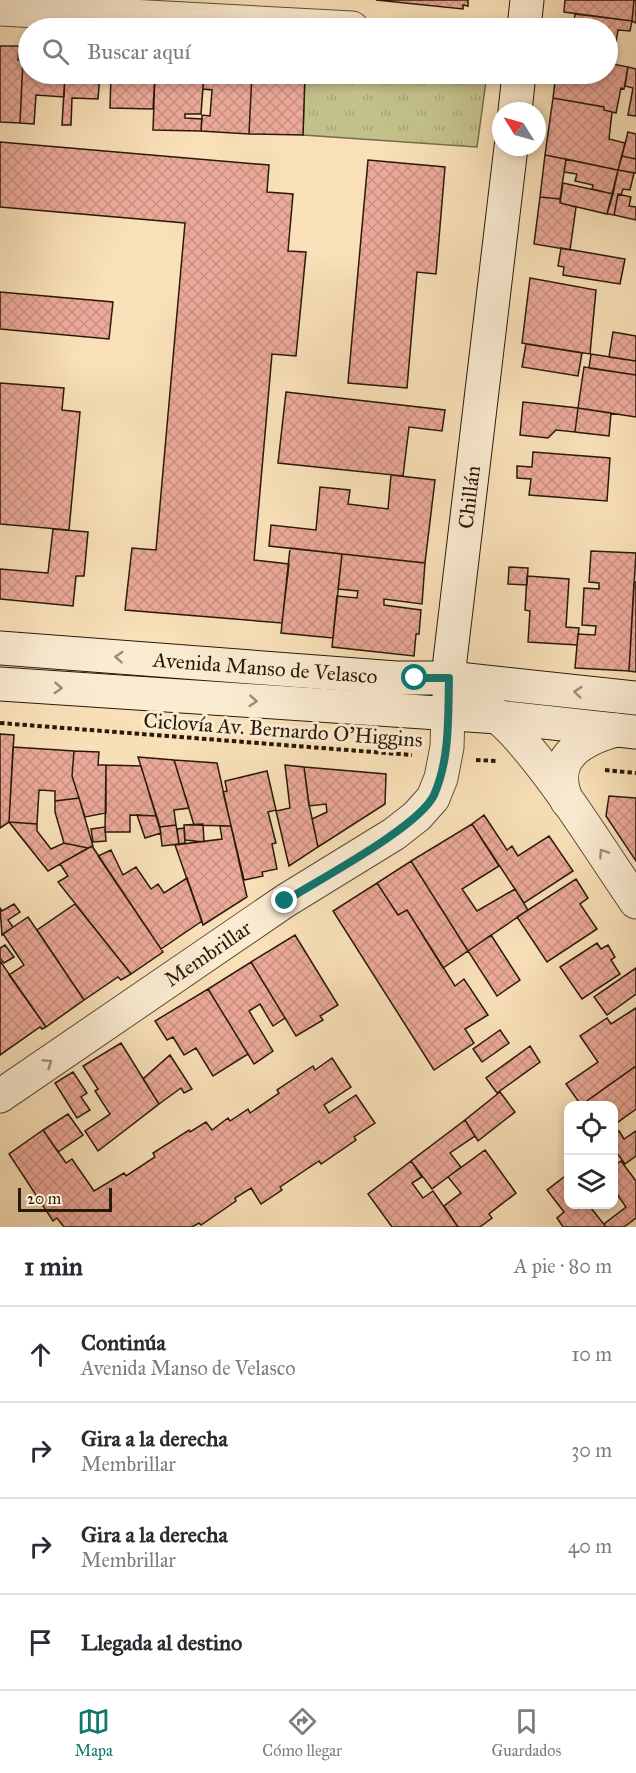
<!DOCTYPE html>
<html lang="es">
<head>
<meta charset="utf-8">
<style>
  body { margin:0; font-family:"IM FELL Great Primer",serif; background:#f7f7f7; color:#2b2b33 }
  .controls { position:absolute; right:18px; bottom:18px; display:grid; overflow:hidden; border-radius:12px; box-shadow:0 3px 9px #0003 }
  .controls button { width:54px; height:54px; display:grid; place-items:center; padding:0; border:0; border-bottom:2px solid #e1e1e2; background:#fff; color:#2b2b33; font:30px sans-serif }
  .compass { position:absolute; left:492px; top:102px; width:54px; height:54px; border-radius:50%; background:#fff; box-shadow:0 3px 9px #0003; rotate:307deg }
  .scale { position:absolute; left:18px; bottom:15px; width:94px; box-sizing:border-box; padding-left:6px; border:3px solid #281a09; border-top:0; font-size:16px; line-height:21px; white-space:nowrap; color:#281a09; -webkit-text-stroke:4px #fbebd1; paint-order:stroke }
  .stop { position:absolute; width:18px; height:18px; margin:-14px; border:4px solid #0f766e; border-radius:50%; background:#fff }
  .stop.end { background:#0f766e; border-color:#fff; box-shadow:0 2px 6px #0008 }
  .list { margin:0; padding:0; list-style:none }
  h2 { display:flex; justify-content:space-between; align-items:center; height:78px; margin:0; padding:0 24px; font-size:26px }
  h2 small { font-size:20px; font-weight:400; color:#7c7c81 }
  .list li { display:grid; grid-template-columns:39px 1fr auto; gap:18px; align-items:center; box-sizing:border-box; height:96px; padding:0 24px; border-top:2px solid #e1e1e2 }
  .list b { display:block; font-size:22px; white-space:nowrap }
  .list p { margin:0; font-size:20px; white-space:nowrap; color:#7c7c81 }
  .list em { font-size:20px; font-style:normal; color:#7c7c81 }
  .icon { flex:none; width:33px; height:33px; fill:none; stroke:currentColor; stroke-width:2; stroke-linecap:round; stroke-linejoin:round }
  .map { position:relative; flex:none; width:636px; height:1227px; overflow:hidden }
  .search { position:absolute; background:#fff; box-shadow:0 3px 9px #0003; left:18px; right:18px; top:18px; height:66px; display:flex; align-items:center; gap:15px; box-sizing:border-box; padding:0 21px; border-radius:33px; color:#7c7c81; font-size:22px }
  .sheet { height:462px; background:#fff }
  nav { display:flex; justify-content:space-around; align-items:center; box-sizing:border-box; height:84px; border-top:2px solid #e1e1e2; background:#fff; font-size:16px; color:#7c7c81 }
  nav a { display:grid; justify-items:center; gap:3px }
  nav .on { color:#0f766e }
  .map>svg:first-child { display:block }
</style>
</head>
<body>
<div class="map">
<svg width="636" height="1227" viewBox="0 0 636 1227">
  <defs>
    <pattern id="park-tufts" width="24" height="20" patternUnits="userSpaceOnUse" patternTransform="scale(1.5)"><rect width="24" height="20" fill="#c3c18b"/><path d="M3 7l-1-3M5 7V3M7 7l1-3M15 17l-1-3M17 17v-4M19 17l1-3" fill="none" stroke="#a8a577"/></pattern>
    <pattern id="building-cross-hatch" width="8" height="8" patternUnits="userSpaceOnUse" patternTransform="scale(1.5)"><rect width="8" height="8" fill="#eca999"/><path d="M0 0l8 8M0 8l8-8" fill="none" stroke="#ca9182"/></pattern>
  </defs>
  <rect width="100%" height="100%" fill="#f9e0b8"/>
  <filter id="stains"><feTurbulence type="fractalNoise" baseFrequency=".00333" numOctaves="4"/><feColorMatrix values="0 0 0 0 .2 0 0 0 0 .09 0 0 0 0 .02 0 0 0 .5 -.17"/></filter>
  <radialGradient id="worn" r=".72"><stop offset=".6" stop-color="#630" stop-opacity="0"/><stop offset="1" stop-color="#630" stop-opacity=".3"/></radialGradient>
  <!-- park -->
  <path fill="url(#park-tufts)" stroke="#766e4a" stroke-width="1.5" d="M305 74H487L477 147 303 135Z"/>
  <!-- building -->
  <path fill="url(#building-cross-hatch)" stroke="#281a09" stroke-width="1.5" d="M376 0H468V6L463 5V9Z
    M565 0H634L632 21 564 12Z
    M634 0H636V23L632 21Z
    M575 14 632 21 630 31 618 30 612 64 608 63V28H573Z
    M0 46H19L18 60H23L20 123 0 122Z
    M23 60H28V74H65L64 97 36 95 34 124 20 123Z
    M608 63 628 67 624 89 621 88 616 113 604 110V107L553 98 556 74H608Z
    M628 67 636 69V116L628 115 633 88 625 86Z
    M65 74H100L98 99 72 98 71 125H62Z
    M111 74H155L153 109 110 108Z
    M155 74H204L201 114H185V118L202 119 201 131 153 130Z
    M204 74H252L249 134 201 131 202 115 210 116 212 90 203 89Z
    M252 74H305L303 135 249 134Z
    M553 98 604 107V110L612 112 609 139 625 143 618 170 545 155Z
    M628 132 636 134V159L622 156Z
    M0 142 269 165 267 192 293 194 288 251 306 252 296 356 272 354 254 560 289 564 282 623 125 610 132 548 156 550 185 223 0 207Z
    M545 155 566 159 560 199 540 197Z
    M622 156 636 159V173L618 170Z
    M566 159 618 170 613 194 592 189 593 185 575 181 577 174 564 172Z
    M368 160 445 167 436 274 417 272 407 388 348 383Z
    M618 170 634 173 630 190 623 189 621 195 618 194 614 215 607 214Z
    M563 183 613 194 607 214 560 203Z
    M618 194 631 197 629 206 636 207V220L614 215Z
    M540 197 560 199V203L576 207 570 250 534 244Z
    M561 248 625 259 620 284 563 275 564 267 558 266Z
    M530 278 596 290 590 354 522 343Z
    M0 292 113 302 109 339 0 329Z
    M613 332 636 336V361L609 357Z
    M526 344 582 353 578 376 522 367Z
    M591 354 636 361V375L589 368Z
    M584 367 636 375V417L578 408Z
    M0 383 64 388 62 410 80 412 69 530 0 524Z
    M286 392 445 410 442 431 409 427 403 476 278 463Z
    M523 402 578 408 575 432 556 430 548 438 520 435Z
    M578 408 611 413 609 436 575 432Z
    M533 452 610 458 607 501 529 495 531 479 517 478V466L532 467Z
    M391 475 435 480 425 563 269 546 271 525 316 530 320 487 350 490 348 504 388 509Z
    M53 529 88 532 84 576H76L73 606 0 599V569L48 573Z
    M290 548 342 554 333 638 281 633Z
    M591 551 636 553 629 671 575 668 578 634 595 635 596 626 582 625 584 588 599 589V583L589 582Z
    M342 554 425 563 422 604 384 599V605L421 610 419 634H416L414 656 332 647 337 596 357 598 358 591 338 589Z
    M509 567 528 568 527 585 508 584Z
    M527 576 569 579 566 627 579 628 577 645 528 642 530 611 525 610Z
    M634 582H636V672L629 671Z
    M0 734 14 735 9 822 0 828Z
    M13 747 74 751 72 776 79 798 55 801V791L39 790 37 824 9 822Z
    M74 751 99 752 98 765H106V813L85 817 72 776Z
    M138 757 174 760 189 808 174 810 176 825 160 827Z
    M174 760 217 763 231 826 194 825Z
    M106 765 141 766 156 816 130 815V832H105Z
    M285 765 304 767 309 804 318 847 289 866 276 811 290 808Z
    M304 767 386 774 385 804 318 847 312 819 327 812 326 804 309 806Z
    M267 771 276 810 268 812 276 843 272 844 277 869 262 872 263 876 244 880 223 792 227 791 225 781Z
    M609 796 636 798V861L606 816Z
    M79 798 93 846 88 848 64 843 55 812V801Z
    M137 815 156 816 161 833 145 838Z
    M484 815 507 850 512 846 518 856 549 836 573 871 524 903 472 824Z
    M9 822 37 824V831L51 849 64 843 88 848 48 871Z
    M203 824 204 842 185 840 184 825Z
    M472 824 499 866 462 889 477 911 515 889 528 910 468 951 411 861Z
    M176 825 179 844 162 846 160 827Z
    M220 826H231L247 897 203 925 175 845 222 839Z
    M105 827 106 841 93 842 91 829Z
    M184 828 185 843 179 844 177 829Z
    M92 846 163 952 131 974 58 882 68 876 60 864Z
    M111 850 123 875 136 867 151 889 158 884 164 893 187 878 202 921 161 949 98 856Z
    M411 861 468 951 443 968 407 910 398 915 377 883Z
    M576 879 588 898 580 904 597 929 547 962 517 917Z
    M377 883 398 915 407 910 455 986 464 979 488 1015 465 1029 474 1043 434 1070 333 911Z
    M14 904 20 912 8 920 13 927 2 935 0 908 2 911Z
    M75 904 131 974 121 980 118 977 84 1000 37 930Z
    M28 917 84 1000 46 1027 9 975 24 965 3 934Z
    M295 935 338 1005 320 1016 323 1020 296 1036 251 962Z
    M491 935 520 980 497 996 468 951Z
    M597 943 601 949 608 945 615 957 611 960 620 974 582 999 560 967Z
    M5 945 14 957 4 963 0 958V948Z
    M0 961 46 1027 42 1029 40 1027 0 1055Z
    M251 962 285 1018 273 1026 260 1004 249 1011 273 1051 254 1064 208 989Z
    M636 968V994L607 1015 594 997Z
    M208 989 248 1054 213 1076 196 1048 184 1055 173 1037 167 1040 155 1021Z
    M636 1008V1066L581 1105 566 1084 598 1062 580 1036 607 1018 611 1024Z
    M500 1030 509 1043 482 1062 473 1049Z
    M121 1043 159 1104 98 1151 85 1131 110 1114 95 1091 98 1089 83 1066Z
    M530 1046 540 1062 497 1093 486 1078Z
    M170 1055 192 1089 184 1093 181 1088 159 1104 143 1079Z
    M332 1058 351 1087 324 1105 329 1113 356 1095 375 1123 354 1137 356 1140 321 1164 319 1161 280 1187 282 1190 261 1204 251 1188 235 1198 236 1201 201 1225 199 1223 192 1227H64L57 1218 53 1221 9 1154 43 1130 66 1163 72 1159 94 1191 124 1173 126 1176 155 1157 153 1153 189 1130 190 1132 206 1122 212 1130 228 1118 230 1121 248 1109 250 1113 279 1093 277 1090 313 1066 315 1070Z
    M636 1066V1109L614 1125V1106L581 1105Z
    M73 1072 87 1093 81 1097 90 1110 77 1118 55 1083Z
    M500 1092 515 1112 478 1141 465 1120Z
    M68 1114 83 1135 58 1152 43 1130Z
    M465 1120 475 1136 450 1153 461 1167 432 1189 411 1161Z
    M619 1131 624 1139 636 1131V1156L625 1164 614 1149V1135Z
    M485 1150 516 1193 489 1214 492 1218 480 1227H458L444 1206 461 1193 448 1177Z
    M411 1161 422 1177 412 1183 423 1198 433 1191 458 1227H392L368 1194Z
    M621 1161 636 1181V1218L624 1227H606L604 1224 626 1207 614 1190V1166Z
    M568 1174V1204H595L591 1208 606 1227H563L557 1218 564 1212 547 1190Z"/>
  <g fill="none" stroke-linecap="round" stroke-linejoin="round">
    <defs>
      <g id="street">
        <path d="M0 9 352 28"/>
        <path d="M449 678C473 697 499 715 519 738 563 788 598 847 636 902"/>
        <path d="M567 801C548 758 581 740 616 730"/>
        <path id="s1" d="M0 1096 285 901 394 834 417 816 433 798 441 778 447 747 448 714"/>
      </g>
      <g id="secondary">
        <path d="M524 28 527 0"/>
        <path d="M515 111 519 74"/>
        <path id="s2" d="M0 648 396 678H449L636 698"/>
        <path d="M0 684 498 717 636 732"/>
        <path id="s3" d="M449 700 450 660 511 147"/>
      </g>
    </defs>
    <!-- street casing -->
    <use href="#street" stroke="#5c4c35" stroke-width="35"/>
    <!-- secondary casing -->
    <use href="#secondary" stroke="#281a09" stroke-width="35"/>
    <!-- path -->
    <path stroke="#281a09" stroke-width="4" stroke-dasharray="4.5 3" stroke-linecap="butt" d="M0 723 412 755
      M476 760 496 761
      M605 770 636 773"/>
    <!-- street -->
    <use href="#street" stroke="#fbebd1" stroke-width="33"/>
    <!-- secondary -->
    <use href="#secondary" stroke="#fbebd1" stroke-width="33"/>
  </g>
  <!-- one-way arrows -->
  <defs><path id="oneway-chevron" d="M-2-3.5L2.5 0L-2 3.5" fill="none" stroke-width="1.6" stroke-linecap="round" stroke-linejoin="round" transform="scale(1.5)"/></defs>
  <g stroke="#9c8d77">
    <use href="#oneway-chevron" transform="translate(119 657) rotate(-176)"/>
    <use href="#oneway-chevron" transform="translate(58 688) rotate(4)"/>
    <use href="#oneway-chevron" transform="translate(578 692) rotate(-174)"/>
    <use href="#oneway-chevron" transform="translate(253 701) rotate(4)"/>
    <use href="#oneway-chevron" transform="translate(603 853) rotate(-124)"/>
    <use href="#oneway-chevron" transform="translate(48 1063) rotate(-34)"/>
  </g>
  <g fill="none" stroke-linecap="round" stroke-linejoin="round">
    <!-- route -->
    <path stroke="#0f766e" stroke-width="8" d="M285 901C318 880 419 827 434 795 450 759 448 717 449 678H415"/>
  </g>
  <g text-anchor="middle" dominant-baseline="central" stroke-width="6" stroke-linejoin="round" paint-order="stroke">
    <!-- street labels -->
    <g font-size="21" fill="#281a09" stroke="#fbebd1">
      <text stroke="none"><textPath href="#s3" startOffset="204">Chillán</textPath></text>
      <text stroke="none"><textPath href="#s2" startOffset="266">Avenida Manso de Velasco</textPath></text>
      <text transform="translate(283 730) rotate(4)">Ciclovía Av. Bernardo O'Higgins</text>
      <text stroke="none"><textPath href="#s1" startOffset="252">Membrillar</textPath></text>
    </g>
  </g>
  <rect width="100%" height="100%" filter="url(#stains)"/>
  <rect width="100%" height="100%" fill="url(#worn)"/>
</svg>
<div class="controls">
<button><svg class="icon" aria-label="locate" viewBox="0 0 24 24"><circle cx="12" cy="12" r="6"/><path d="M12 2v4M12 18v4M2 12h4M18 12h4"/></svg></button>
<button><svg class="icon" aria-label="layers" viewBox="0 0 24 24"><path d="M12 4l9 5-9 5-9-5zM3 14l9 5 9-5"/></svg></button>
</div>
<svg class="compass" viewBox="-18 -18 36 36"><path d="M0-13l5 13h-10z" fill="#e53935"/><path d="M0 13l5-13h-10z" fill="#7c7c81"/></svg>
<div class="scale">20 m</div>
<div class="stop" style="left:415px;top:678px"></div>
<div class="stop end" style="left:285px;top:901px"></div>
<div class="search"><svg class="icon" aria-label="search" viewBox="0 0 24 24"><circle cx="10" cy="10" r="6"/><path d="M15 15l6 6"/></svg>Buscar aquí</div>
</div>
<section class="sheet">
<h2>1 min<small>A pie · 80 m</small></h2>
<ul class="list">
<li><svg class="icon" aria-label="ahead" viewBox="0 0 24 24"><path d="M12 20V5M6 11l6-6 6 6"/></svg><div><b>Continúa</b><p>Avenida Manso de Velasco</p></div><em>10 m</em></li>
<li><svg class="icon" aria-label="right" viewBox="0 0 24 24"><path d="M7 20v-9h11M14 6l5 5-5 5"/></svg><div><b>Gira a la derecha</b><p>Membrillar</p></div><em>30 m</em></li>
<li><svg class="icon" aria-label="right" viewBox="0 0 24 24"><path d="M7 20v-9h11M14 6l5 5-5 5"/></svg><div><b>Gira a la derecha</b><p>Membrillar</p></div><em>40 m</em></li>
<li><svg class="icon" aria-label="arrive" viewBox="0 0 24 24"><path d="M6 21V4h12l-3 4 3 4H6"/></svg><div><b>Llegada al destino</b></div></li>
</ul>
</section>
<nav>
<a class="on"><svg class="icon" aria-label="map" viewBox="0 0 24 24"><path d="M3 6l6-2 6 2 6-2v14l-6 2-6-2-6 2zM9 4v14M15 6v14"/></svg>Mapa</a>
<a><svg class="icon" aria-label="directions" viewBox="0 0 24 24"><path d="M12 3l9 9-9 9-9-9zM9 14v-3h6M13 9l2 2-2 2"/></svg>Cómo llegar</a>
<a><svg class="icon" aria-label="saved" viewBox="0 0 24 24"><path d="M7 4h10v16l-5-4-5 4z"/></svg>Guardados</a>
</nav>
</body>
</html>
